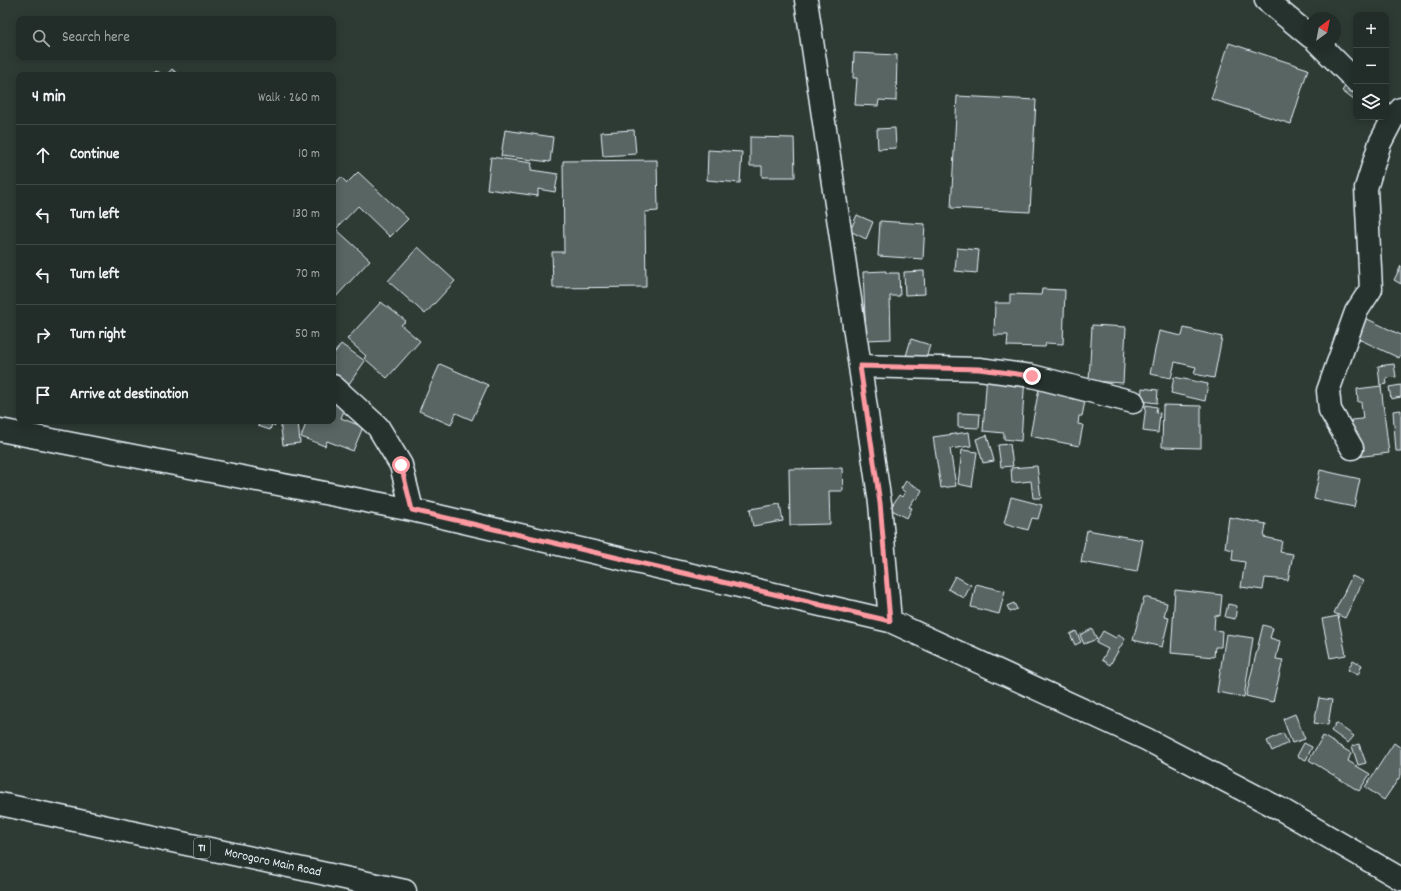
<!DOCTYPE html>
<html lang="en">
<head>
<meta charset="utf-8">
<style>
  body { margin:0; font-family:Dekko,sans-serif; background:#2a3430; color:#f1f3f6 }
  .controls { position:absolute; right:12px; top:12px; display:grid; overflow:hidden; border-radius:8px; box-shadow:0 2px 10px #0003 }
  .controls button { width:36px; height:36px; display:grid; place-items:center; padding:0; border:0; border-bottom:1px solid #3f4845; background:#222c28; color:#f1f3f6; font:20px sans-serif }
  .compass { position:absolute; left:1305px; top:12px; width:36px; height:36px; border-radius:50%; background:#222c28; box-shadow:0 2px 10px #0003; rotate:32deg }
  .stop { position:absolute; width:12px; height:12px; margin:-9px; border:3px solid #ff9aa2; border-radius:50%; background:#fff }
  .stop.end { background:#ff9aa2; border-color:#fff; box-shadow:0 1px 4px #0008 }
  .list { margin:0; padding:0; list-style:none }
  h2 { display:flex; justify-content:space-between; align-items:center; height:52px; margin:0; padding:0 16px; font-size:17px }
  h2 small { font-size:13px; font-weight:400; color:#a2a7a8 }
  .list li { display:grid; grid-template-columns:26px 1fr auto; gap:12px; align-items:center; box-sizing:border-box; height:60px; padding:0 16px; border-top:1px solid #3f4845 }
  .list b { display:block; font-size:15px; white-space:nowrap }
  .list em { font-size:13px; font-style:normal; color:#a2a7a8 }
  .icon { flex:none; width:22px; height:22px; fill:none; stroke:currentColor; stroke-width:2; stroke-linecap:round; stroke-linejoin:round }
  .map { position:relative; flex:none; width:1401px; height:891px; overflow:hidden }
  .search { position:absolute; background:#222c28; box-shadow:0 2px 10px #0003; left:16px; top:16px; width:320px; height:44px; display:flex; align-items:center; gap:10px; box-sizing:border-box; padding:0 14px; border-radius:8px; color:#a2a7a8; font-size:15px }
  .panel { position:absolute; background:#222c28; box-shadow:0 2px 10px #0003; left:16px; top:72px; width:320px; height:352px; border-radius:8px }
  .map>svg:first-child { display:block }
</style>
</head>
<body>
<div class="map">
<svg width="1401" height="891" viewBox="0 0 1401 891">
  <rect width="100%" height="100%" fill="#2e3b35"/>
  <filter id="ink" filterUnits="userSpaceOnUse"><feTurbulence type="fractalNoise" baseFrequency=".025" numOctaves="2"/><feDisplacementMap in="SourceGraphic" scale="8" xChannelSelector="R" yChannelSelector="G"/><feConvolveMatrix kernelMatrix="1 2 1 2 8 2 1 2 1" color-interpolation-filters="sRGB"/></filter>
  <g filter="url(#ink)">
    <!-- building -->
    <path fill="#596563" stroke="#e8f1f8" d="M1229 43 1308 69 1291 124 1211 99Z
      M854 53 897 55 896 101 879 100 878 106 855 105 857 78H853Z
      M172 69 179 75H166Z
      M155 70 162 75H151Z
      M1346 85 1356 92 1355 101 1342 91Z
      M957 96 1036 100 1030 212 951 208Z
      M895 128 896 148 878 149 877 129Z
      M505 130 553 137 550 162 501 156Z
      M634 130 636 154 603 156 601 132Z
      M750 137 794 138 795 177H762V166H750Z
      M708 150 742 152 740 183 707 180Z
      M491 157 532 163 531 170 558 174 555 192 538 189V196L487 189Z
      M657 160 658 211 645 212 646 287 553 288 552 252H564L563 161Z
      M358 172 408 219 390 237 358 206 336 229 370 260 333 300V186L341 177 347 183Z
      M857 215 873 222 866 239 850 231Z
      M880 221 925 224 923 259 878 256Z
      M418 247 455 281 425 314 388 281Z
      M957 248 979 250 977 273 955 271Z
      M1401 266V284L1394 280Z
      M886 271V273H899L900 296H890L891 339 866 340 863 272Z
      M924 271 925 294 905 295 904 272Z
      M1042 289 1065 290 1063 344 1046 343 1045 347 1007 346 1008 335H994L995 303H1010V294L1041 295Z
      M381 302 406 321 401 325 420 341 387 378 364 358 366 356 347 339Z
      M1359 315 1401 335V354L1399 358 1350 335Z
      M1092 325 1126 327 1123 383 1089 381Z
      M1184 328 1222 337 1214 378 1194 374 1196 367 1175 362 1171 378 1150 374 1159 331 1182 336Z
      M911 339 930 345 925 362 906 356Z
      M341 344 365 361 346 388 333 378V355Z
      M440 364 488 385 472 420 456 413 451 425 419 411Z
      M1394 364 1396 377 1386 378 1387 384 1380 385 1378 366Z
      M987 373 1025 375 1021 441 1004 439V433L983 431Z
      M1174 377 1208 384 1205 401 1171 393Z
      M1040 383 1087 392 1082 416H1079L1078 424 1083 425 1079 446 1030 436Z
      M1401 385V397L1391 399 1389 387Z
      M1381 386 1389 453 1356 457 1351 420 1363 419 1361 402H1358L1357 389Z
      M1142 388 1158 390 1157 403 1141 401Z
      M333 403 345 408 341 418 363 427 353 451 327 441 325 446 301 437 307 421H333Z
      M1146 405 1157 407 1156 412 1160 413 1158 433 1143 431Z
      M1163 405 1201 406V448L1162 447Z
      M1401 410V451H1396L1393 411Z
      M958 413 980 414 979 428 958 427Z
      M252 421H277L275 426 272 424 270 430 258 426 259 423Z
      M280 421H298L300 443 283 445Z
      M969 432 971 446 950 449 956 486 941 488 933 437Z
      M987 435 994 461 983 463 976 439Z
      M1010 444 1013 466 1001 467 998 445Z
      M962 450 977 452 972 487 958 484Z
      M1037 466 1041 498H1033L1031 481 1012 483 1011 468Z
      M842 468 843 491H829L830 524 790 525 789 469Z
      M1320 470 1360 479 1354 507 1314 499Z
      M906 481 922 490 917 500 915 498 909 507 912 508 907 518 890 509 899 495 902 497 905 492 901 489Z
      M1011 497 1042 505 1038 519 1032 518 1028 530 1004 523Z
      M780 504 783 521 753 526 750 509Z
      M1229 517 1266 524 1264 537 1282 541 1280 552 1293 554 1288 580 1265 578 1263 590 1241 587 1245 562 1232 560 1233 550 1225 548Z
      M1087 530 1143 540 1137 572 1081 562Z
      M955 576 971 585 964 598 948 589Z
      M1352 576 1363 581 1345 618 1334 613Z
      M976 584 1005 591 999 614 971 607Z
      M1175 590 1222 595 1220 616 1215 615 1214 630 1222 631 1221 647H1215L1214 657 1171 653Z
      M1144 597 1167 603 1164 617 1169 618 1162 647 1133 640Z
      M1014 603 1017 609 1010 612 1007 606Z
      M1228 604 1237 606 1235 619 1225 617Z
      M1338 616 1346 655 1330 658 1322 619Z
      M1263 625 1273 628 1270 638 1280 641 1276 659 1283 660 1273 702 1246 696Z
      M1092 629 1097 639 1084 644 1080 635Z
      M1076 631 1081 642 1075 645 1070 634Z
      M1103 631 1116 638 1118 635 1125 639 1110 665 1102 660 1108 649 1096 643Z
      M1226 634 1253 638 1244 697 1217 692Z
      M1353 660 1362 665 1358 675 1348 670Z
      M1319 698 1332 700 1328 725 1314 723Z
      M1295 714 1305 739 1292 743 1283 719Z
      M1336 723 1354 736 1348 743 1331 731Z
      M1283 733 1288 743 1272 751 1267 741Z
      M1323 736 1351 753 1348 761 1370 774 1359 791 1309 760Z
      M1304 743 1312 747 1306 760 1297 756Z
      M1394 743 1401 748V775L1384 800 1365 787Z
      M1359 744 1366 763 1358 765 1352 746Z"/>
    <g fill="none" stroke-linecap="round" stroke-linejoin="round">
      <defs>
        <path id="minor" d="M806 0 880 503 890 621
          M1266 0 1311 37
          M1317 42 1356 81
          M860 366 979 369 1032 376 1133 402
          M333 386 378 427 401 465 412 510
          M0 430 412 510 890 621 1146 739 1284 811 1401 879
          M1352 448 1330 410 1328 391 1356 312 1371 289 1366 188 1380 143 1393 118 1401 109"/>
        <g id="highway">
          <path id="s1" d="M0 804 405 891"/>
        </g>
      </defs>
      <!-- minor casing -->
      <use href="#minor" stroke="#e8f1f8" stroke-width="25"/>
      <!-- highway casing -->
      <use href="#highway" stroke="#e8f1f8" stroke-width="25"/>
      <!-- minor -->
      <use href="#minor" stroke="#26332d" stroke-width="22"/>
      <!-- highway -->
      <use href="#highway" stroke="#26332d" stroke-width="22"/>
    </g>
  </g>
  <g fill="none" stroke-linecap="round" stroke-linejoin="round" filter="url(#ink)">
    <!-- route -->
    <path stroke="#ff9aa2" stroke-width="5" d="M401 465 412 510 890 621 880 503 860 366 979 369 1032 376"/>
  </g>
  <g text-anchor="middle" dominant-baseline="central" stroke-width="3" stroke-linejoin="round" paint-order="stroke">
    <!-- shield labels -->
    <rect fill="#26332d" stroke="#aeb8bb" stroke-width="1" x="194" y="838" width="16" height="20" rx="3"/>
    <g font-size="12" font-weight="bold" fill="#e8f1f8">
      <text x="202" y="848">T1</text>
    </g>
    <!-- street labels -->
    <g font-size="13" fill="#e8f1f8" stroke="#26332d">
      <text stroke="none"><textPath href="#s1" startOffset="279">Morogoro Main Road</textPath></text>
    </g>
  </g>
</svg>
<div class="controls">
<button>+</button>
<button>−</button>
<button><svg class="icon" aria-label="layers" viewBox="0 0 24 24"><path d="M12 4l9 5-9 5-9-5zM3 14l9 5 9-5"/></svg></button>
</div>
<svg class="compass" viewBox="-18 -18 36 36"><path d="M0-13l5 13h-10z" fill="#e53935"/><path d="M0 13l5-13h-10z" fill="#a2a7a8"/></svg>
<div class="stop" style="left:401px;top:465px"></div>
<div class="stop end" style="left:1032px;top:376px"></div>
<div class="search"><svg class="icon" aria-label="search" viewBox="0 0 24 24"><circle cx="10" cy="10" r="6"/><path d="M15 15l6 6"/></svg>Search here</div>
<section class="panel">
<h2>4 min<small>Walk · 260 m</small></h2>
<ul class="list">
<li><svg class="icon" aria-label="ahead" viewBox="0 0 24 24"><path d="M12 20V5M6 11l6-6 6 6"/></svg><div><b>Continue</b></div><em>10 m</em></li>
<li><svg class="icon" aria-label="left" viewBox="0 0 24 24"><path d="M17 20v-9H6M10 6l-5 5 5 5"/></svg><div><b>Turn left</b></div><em>130 m</em></li>
<li><svg class="icon" aria-label="left" viewBox="0 0 24 24"><path d="M17 20v-9H6M10 6l-5 5 5 5"/></svg><div><b>Turn left</b></div><em>70 m</em></li>
<li><svg class="icon" aria-label="right" viewBox="0 0 24 24"><path d="M7 20v-9h11M14 6l5 5-5 5"/></svg><div><b>Turn right</b></div><em>50 m</em></li>
<li><svg class="icon" aria-label="arrive" viewBox="0 0 24 24"><path d="M6 21V4h12l-3 4 3 4H6"/></svg><div><b>Arrive at destination</b></div></li>
</ul>
</section>
</div>
</body>
</html>
